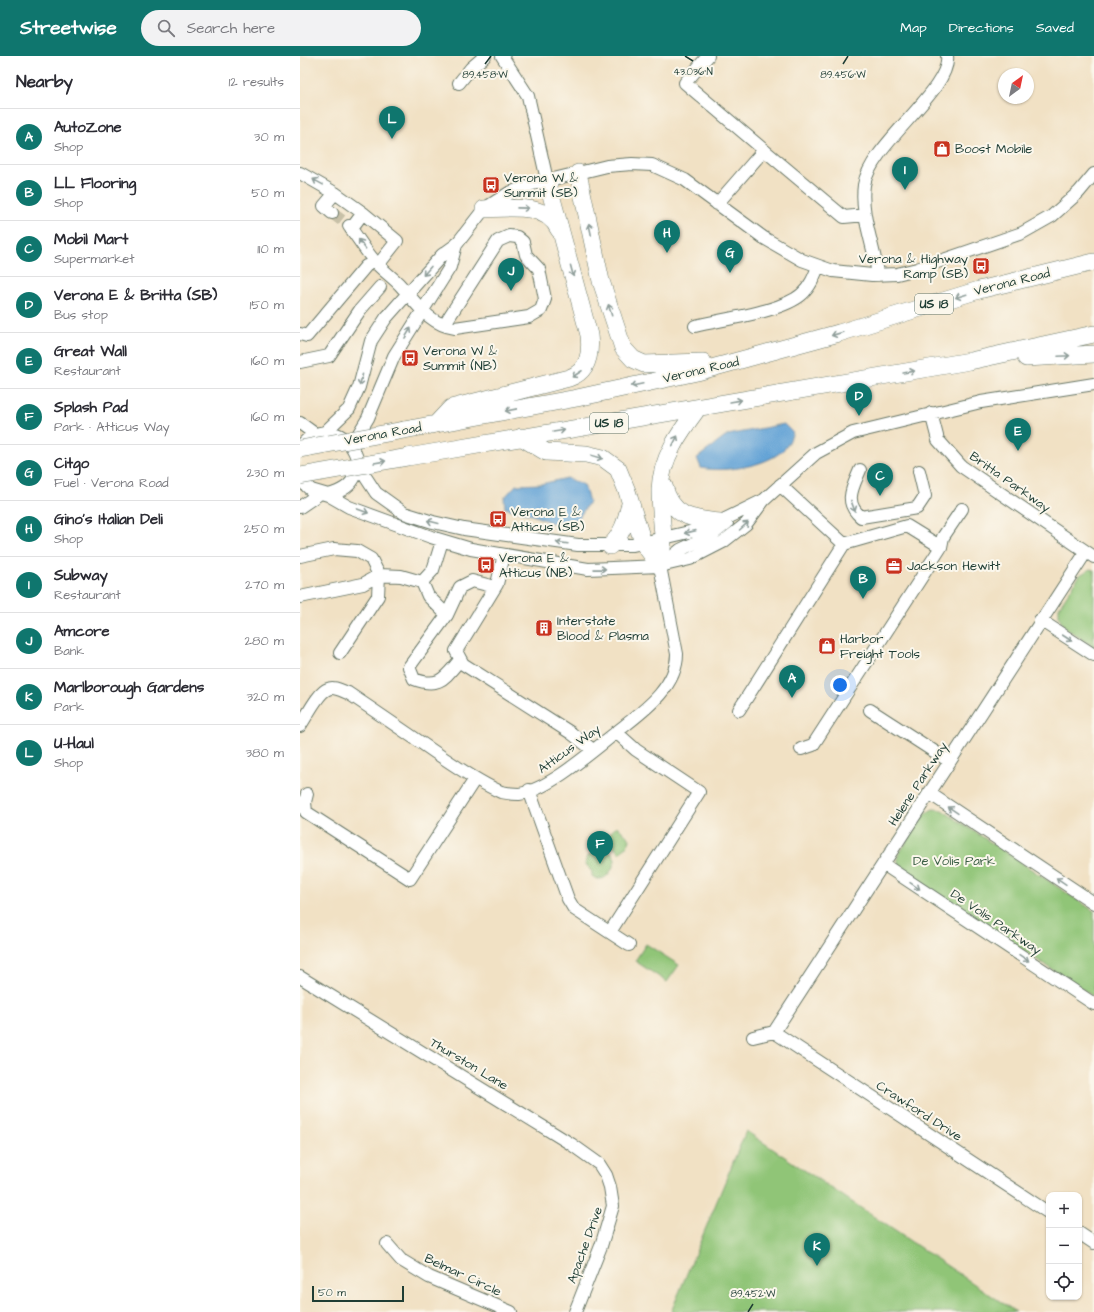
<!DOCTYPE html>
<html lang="en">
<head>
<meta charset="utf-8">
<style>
  body { margin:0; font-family:"Architects Daughter",sans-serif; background:#f2f2f3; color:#2b2b33 }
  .controls { position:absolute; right:12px; bottom:12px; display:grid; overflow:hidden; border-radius:8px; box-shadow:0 1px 3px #0004 }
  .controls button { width:36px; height:36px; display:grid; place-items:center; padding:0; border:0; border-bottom:1px solid #e1e1e2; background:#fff; color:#2b2b33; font:20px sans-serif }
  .compass { position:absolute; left:698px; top:12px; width:36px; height:36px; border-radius:50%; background:#fff; box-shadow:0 1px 3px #0004; rotate:33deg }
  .scale { position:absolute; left:12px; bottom:10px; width:92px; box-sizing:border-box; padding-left:4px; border:2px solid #1f3d34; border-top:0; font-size:11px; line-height:14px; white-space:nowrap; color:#1f3d34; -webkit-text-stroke:3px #fbf7ec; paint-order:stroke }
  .you { position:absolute; left:540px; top:629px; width:14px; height:14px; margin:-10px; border:3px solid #fff; border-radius:50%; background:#1a73e8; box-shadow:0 0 0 6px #1a73e833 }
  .badge { display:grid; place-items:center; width:26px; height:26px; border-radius:50%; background:#0f766e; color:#fff; font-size:13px; font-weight:700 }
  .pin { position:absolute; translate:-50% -33px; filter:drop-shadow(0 1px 2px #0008) }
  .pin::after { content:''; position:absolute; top:21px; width:14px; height:12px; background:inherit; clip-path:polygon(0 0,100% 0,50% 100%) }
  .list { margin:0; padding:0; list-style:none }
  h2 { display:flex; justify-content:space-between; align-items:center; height:52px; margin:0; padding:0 16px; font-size:17px }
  h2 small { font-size:13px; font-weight:400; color:#7c7c81 }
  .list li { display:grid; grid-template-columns:26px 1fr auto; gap:12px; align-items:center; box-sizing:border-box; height:56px; padding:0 16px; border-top:1px solid #e1e1e2 }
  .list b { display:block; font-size:15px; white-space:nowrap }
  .list p { margin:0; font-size:13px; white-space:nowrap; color:#7c7c81 }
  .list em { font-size:13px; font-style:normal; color:#7c7c81 }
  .icon { flex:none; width:22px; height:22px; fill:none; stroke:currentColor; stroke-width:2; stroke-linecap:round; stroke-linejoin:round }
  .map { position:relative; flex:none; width:794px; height:1256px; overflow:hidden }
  header { display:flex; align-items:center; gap:24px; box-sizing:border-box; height:56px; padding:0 20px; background:#0f766e; color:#fff }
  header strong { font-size:19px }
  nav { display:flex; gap:22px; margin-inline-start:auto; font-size:14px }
  .search { width:280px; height:36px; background:#f2f2f3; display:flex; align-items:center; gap:10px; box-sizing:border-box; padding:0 14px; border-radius:22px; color:#7c7c81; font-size:15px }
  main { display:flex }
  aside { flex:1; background:#fff }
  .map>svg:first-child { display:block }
</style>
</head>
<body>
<header>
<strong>Streetwise</strong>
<div class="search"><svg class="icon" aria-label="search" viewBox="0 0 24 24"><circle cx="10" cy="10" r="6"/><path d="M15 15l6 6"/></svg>Search here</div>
<nav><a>Map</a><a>Directions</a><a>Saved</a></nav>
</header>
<main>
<aside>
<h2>Nearby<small>12 results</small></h2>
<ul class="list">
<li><span class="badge">A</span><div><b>AutoZone</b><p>Shop</p></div><em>30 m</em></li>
<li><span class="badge">B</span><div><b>LL Flooring</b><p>Shop</p></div><em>50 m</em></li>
<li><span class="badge">C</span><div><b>Mobil Mart</b><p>Supermarket</p></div><em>110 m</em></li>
<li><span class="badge">D</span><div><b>Verona E &amp; Britta (SB)</b><p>Bus stop</p></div><em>150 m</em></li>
<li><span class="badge">E</span><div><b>Great Wall</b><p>Restaurant</p></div><em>160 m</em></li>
<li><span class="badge">F</span><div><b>Splash Pad</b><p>Park · Atticus Way</p></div><em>160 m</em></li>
<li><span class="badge">G</span><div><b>Citgo</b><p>Fuel · Verona Road</p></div><em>230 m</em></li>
<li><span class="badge">H</span><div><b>Gino's Italian Deli</b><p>Shop</p></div><em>250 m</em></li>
<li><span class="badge">I</span><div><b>Subway</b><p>Restaurant</p></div><em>270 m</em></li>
<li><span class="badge">J</span><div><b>Amcore</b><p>Bank</p></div><em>280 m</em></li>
<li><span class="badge">K</span><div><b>Marlborough Gardens</b><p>Park</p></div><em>320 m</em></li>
<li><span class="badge">L</span><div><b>U-Haul</b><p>Shop</p></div><em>380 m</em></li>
</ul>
</aside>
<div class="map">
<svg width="794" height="1256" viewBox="0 0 794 1256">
  <rect width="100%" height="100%" fill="#fbf7ec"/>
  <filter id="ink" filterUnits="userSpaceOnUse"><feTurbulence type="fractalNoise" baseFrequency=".025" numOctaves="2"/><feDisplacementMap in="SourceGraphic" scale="8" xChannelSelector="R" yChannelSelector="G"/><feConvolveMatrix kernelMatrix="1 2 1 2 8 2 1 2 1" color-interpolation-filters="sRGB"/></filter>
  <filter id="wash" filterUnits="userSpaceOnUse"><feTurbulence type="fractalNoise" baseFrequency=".012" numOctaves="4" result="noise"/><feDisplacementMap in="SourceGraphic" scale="16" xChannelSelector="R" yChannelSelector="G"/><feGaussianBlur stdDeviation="0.9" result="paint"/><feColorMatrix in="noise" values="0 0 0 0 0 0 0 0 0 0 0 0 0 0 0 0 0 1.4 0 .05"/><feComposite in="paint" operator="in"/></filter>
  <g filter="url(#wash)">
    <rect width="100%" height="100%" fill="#f1e1c4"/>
    <!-- green -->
    <path fill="#90c577" stroke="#588156" d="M790 513 794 514V591L764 571 759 561V551L780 519Z
      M633 753 642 754 794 855V941L602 815 598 807V799L626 757Z
      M317 770 330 783 329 787 320 797 307 785 306 781Z
      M303 792 313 798 315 804C313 814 304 830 292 820V816L285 807 288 800 291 797 296 798Z
      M346 888 379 909 367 926 335 905Z
      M446 1075 716 1256H371Z"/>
    <!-- water -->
    <path fill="#64a3d6" stroke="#427085" d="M484 368 493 377C491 380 490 385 488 388 475 410 424 417 401 412L397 402 428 379Z
      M267 422 284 429 289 446 278 463 255 468 232 459 205 452 204 442 216 429 241 428Z"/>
  </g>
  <g filter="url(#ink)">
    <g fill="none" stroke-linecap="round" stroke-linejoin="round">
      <!-- minor-tunnel -->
      <path stroke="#c7c0a7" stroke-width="12" stroke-dasharray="12 6" stroke-linecap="butt" d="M32 157 49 170"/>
      <defs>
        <path id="minor" d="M202 0 228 40 247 124
          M408 0 385 27 464 94 417 148
          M159 27 171 12 185 0
          M464 94 544 161 565 159
          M0 117 35 137 24 150 32 157
          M35 137 63 157
          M49 170C59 183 67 198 78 209 85 216 92 221 99 228 115 245 129 269 155 272L229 261 241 254 245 243 239 213 226 199 223 186 217 181 209 180 198 185 144 269
          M51 173 63 157 97 185 78 209
          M578 219C574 189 560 159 564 129 570 89 652 33 647 0
          M395 270C423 263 482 256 502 238 510 231 514 221 518 211
          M0 278 7 280 66 210
          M0 306 29 300 60 254 80 231
          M631 357 638 384 661 410 794 501
          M0 367 15 378
          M25 376 49 353 59 331 71 285 86 262 142 199 156 189 184 153 209 137 233 128 307 110 332 108 352 109 385 124 464 182 502 204 533 215 572 219 597 218 617 213 722 177 752 160 779 136 794 118
          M53 387 68 362 94 300 150 211 156 189
          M0 391C39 344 91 424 28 439
          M57 408 76 437 104 457 133 466 164 473 278 489H333L398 474 415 468 464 444
          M560 414C553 431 543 446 561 461L617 452 625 440 619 415
          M0 424 11 434 28 439 49 451 131 481 171 493 288 513 360 510 390 503 423 486 446 468 464 444 516 397 553 377 681 346 794 328
          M0 451 19 438
          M641 491 643 481 662 453
          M204 499 197 528 156 595 163 608 271 677 293 694
          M0 500 34 493 57 495 71 503 79 519 78 540 40 597
          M361 510 380 494 412 479 427 467
          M122 526 128 540 147 559 160 531 172 525 195 531
          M0 541 63 528 79 519 101 520 122 526 133 514 142 485
          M147 559 109 611 114 623C140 633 145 621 160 604
          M740 564 794 599
          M439 654 544 488 480 429
          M570 654 649 705
          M0 670C6 662 18 636 28 633 34 630 42 635 48 637 78 657 107 677 136 697 157 711 178 726 201 736 206 737 214 738 219 738 250 734 298 690 323 671 346 653 377 630 377 598L360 510
          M501 693 513 689 641 491 607 470 544 488
          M229 734 268 843 274 853 329 889
          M629 737 794 847
          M7 738 5 746 6 756 110 823 175 723
          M583 808 794 948
          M310 876 399 736 336 694 316 676
          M0 921 271 1088 299 1108 306 1119 310 1131 313 1150 301 1190 275 1256
          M474 976 786 496
          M474 976 749 1157
          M453 981 474 976
          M779 1177 794 1187
          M87 1188 101 1204 129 1221 211 1256"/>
        <path id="highway" d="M278 117 301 225 323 292 333 303 344 308 403 306
          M184 153C209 152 247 146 259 174
          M726 302 794 298
          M136 368 151 352 269 322C289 315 291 297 289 279L247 124
          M104 374 277 342 397 316 539 277 679 234 794 206
          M221 381 246 396 286 398 303 402 318 413 327 435 343 487 360 510
          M108 401 670 305 794 278
          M364 430C372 461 391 463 420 466
          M310 490C323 478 326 464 330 448
          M360 510C361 500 363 490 363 480 362 465 360 449 360 434 361 402 380 376 398 352"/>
      </defs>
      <!-- minor casing -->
      <use href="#minor" stroke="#687666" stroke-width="14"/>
      <!-- highway casing -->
      <use href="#highway" stroke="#687666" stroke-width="18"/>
      <!-- minor -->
      <use href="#minor" stroke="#fff" stroke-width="12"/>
      <!-- highway -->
      <use href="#highway" stroke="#fff" stroke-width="17"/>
      <defs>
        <path id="highway-bridge" d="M0 393 104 374
          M0 420 108 401"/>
      </defs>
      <!-- highway-bridge casing -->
      <use href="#highway-bridge" stroke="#687666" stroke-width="18" stroke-linecap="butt"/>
      <!-- highway-bridge -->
      <use href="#highway-bridge" stroke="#fff" stroke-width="17"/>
    </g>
    <!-- one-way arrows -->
    <defs><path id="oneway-shaft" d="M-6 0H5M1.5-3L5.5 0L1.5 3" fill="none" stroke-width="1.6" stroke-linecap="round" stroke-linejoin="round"/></defs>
    <g stroke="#8f9e9a">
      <use href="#oneway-shaft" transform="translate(18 126) rotate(-151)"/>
      <use href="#oneway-shaft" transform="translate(223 152) rotate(1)"/>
      <use href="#oneway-shaft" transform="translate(290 173) rotate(-102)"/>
      <use href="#oneway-shaft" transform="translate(62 188) rotate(-127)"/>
      <use href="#oneway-shaft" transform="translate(127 215) rotate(131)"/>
      <use href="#oneway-shaft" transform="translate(272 215) rotate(75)"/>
      <use href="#oneway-shaft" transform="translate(661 240) rotate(163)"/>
      <use href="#oneway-shaft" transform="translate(310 254) rotate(-107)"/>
      <use href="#oneway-shaft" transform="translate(108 277) rotate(-59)"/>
      <use href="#oneway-shaft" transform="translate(537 278) rotate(164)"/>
      <use href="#oneway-shaft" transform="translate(764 300) rotate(-3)"/>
      <use href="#oneway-shaft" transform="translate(609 316) rotate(-10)"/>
      <use href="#oneway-shaft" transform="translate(277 318) rotate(147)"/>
      <use href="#oneway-shaft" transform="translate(61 324) rotate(105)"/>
      <use href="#oneway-shaft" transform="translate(337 329) rotate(168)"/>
      <use href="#oneway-shaft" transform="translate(436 345) rotate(-10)"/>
      <use href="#oneway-shaft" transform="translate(211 354) rotate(169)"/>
      <use href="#oneway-shaft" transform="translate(259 375) rotate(-9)"/>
      <use href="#oneway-shaft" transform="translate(375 385) rotate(-63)"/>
      <use href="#oneway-shaft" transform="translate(297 401) rotate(16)"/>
      <use href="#oneway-shaft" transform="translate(80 406) rotate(-10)"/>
      <use href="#oneway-shaft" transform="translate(553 450) rotate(69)"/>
      <use href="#oneway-shaft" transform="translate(63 455) rotate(20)"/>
      <use href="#oneway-shaft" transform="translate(133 466) rotate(-165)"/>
      <use href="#oneway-shaft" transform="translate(444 470) rotate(-42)"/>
      <use href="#oneway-shaft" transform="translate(390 476) rotate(167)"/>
      <use href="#oneway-shaft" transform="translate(262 487) rotate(-173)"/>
      <use href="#oneway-shaft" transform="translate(300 513) rotate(-1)"/>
      <use href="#oneway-shaft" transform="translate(767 582) rotate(33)"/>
      <use href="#oneway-shaft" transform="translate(653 754) rotate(-146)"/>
      <use href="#oneway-shaft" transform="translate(761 825) rotate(-146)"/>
      <use href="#oneway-shaft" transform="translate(615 830) rotate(34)"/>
      <use href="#oneway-shaft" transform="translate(724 902) rotate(34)"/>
    </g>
  </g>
  <!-- ticks -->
  <path fill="none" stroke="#1f3d34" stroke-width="1.5" d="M385 0 393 5M185 8 191 0M543 8 548 0M448 1256 453 1248"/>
  <!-- icons -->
  <defs>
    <symbol id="shop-square" viewBox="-11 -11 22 22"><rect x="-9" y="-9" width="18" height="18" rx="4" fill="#c8321e" stroke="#fbf7ec"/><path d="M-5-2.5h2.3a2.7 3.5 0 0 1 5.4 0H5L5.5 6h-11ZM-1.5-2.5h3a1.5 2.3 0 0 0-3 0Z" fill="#fff"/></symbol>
    <symbol id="bus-square" viewBox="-11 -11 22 22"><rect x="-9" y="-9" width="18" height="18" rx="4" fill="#c8321e" stroke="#fbf7ec"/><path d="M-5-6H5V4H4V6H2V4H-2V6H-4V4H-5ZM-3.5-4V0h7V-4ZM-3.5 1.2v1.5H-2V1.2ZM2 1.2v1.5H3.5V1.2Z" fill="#fff"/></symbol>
    <symbol id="office-square" viewBox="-11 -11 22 22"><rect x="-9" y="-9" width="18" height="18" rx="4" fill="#c8321e" stroke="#fbf7ec"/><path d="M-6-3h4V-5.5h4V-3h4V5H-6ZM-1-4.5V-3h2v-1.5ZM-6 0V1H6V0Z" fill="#fff"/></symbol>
    <symbol id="building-square" viewBox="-11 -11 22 22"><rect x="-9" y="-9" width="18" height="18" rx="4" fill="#c8321e" stroke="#fbf7ec"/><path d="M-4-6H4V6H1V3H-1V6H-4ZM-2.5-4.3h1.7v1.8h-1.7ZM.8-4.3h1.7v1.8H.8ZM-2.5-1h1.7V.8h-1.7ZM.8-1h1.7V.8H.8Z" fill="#fff"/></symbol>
  </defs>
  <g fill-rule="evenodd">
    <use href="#shop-square" x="632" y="83" width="20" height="20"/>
    <use href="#bus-square" x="181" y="119" width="20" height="20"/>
    <use href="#bus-square" x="671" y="200" width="20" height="20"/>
    <use href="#bus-square" x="100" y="292" width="20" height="20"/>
    <use href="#bus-square" x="188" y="453" width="20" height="20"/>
    <use href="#bus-square" x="176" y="499" width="20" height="20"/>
    <use href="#office-square" x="584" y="500" width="20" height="20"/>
    <use href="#building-square" x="234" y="562" width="20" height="20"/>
    <use href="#shop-square" x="517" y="580" width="20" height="20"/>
  </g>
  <g text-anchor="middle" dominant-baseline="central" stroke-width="4" stroke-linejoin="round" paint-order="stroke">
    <!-- shield labels -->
    <g fill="#fbf7ec" stroke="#61756b" stroke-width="1">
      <rect x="615" y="238" width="38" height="20" rx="3"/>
      <rect x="290" y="357" width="38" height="20" rx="3"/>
    </g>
    <g font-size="12" font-weight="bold" fill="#1f3d34">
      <text x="634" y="248">US 18</text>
      <text x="309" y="367">US 18</text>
    </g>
    <!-- poi labels -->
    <g font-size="13" fill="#1f3d34" stroke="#fbf7ec" text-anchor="start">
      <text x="655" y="93">Boost Mobile</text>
      <text x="204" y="122">Verona W &amp;<tspan x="204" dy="15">Summit (SB)</tspan></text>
      <text x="668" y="203" text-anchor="end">Verona &amp; Highway<tspan x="668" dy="15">Ramp (SB)</tspan></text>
      <text x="123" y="295">Verona W &amp;<tspan x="123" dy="15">Summit (NB)</tspan></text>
      <text x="211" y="456">Verona E &amp;<tspan x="211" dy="15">Atticus (SB)</tspan></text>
      <text x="199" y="502">Verona E &amp;<tspan x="199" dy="15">Atticus (NB)</tspan></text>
      <text x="607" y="510">Jackson Hewitt</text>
      <text x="257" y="565">Interstate<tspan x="257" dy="15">Blood &amp; Plasma</tspan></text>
      <text x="540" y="583">Harbor<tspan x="540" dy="15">Freight Tools</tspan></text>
    </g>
    <!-- street labels -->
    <g font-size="13" fill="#1f3d34" stroke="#fbf7ec">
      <text transform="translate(712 226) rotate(-14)">Verona Road</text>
      <text transform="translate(401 314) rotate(-13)">Verona Road</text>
      <text transform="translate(83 378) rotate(-10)">Verona Road</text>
      <text transform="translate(710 426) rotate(35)">Britta Parkway</text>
      <text transform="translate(269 693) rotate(-36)">Atticus Way</text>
      <text transform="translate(618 728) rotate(-57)">Helene Parkway</text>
      <text transform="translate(696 866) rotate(34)">De Volis Parkway</text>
      <text transform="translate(169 1008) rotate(31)">Thurston Lane</text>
      <text transform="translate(619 1055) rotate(33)">Crawford Drive</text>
      <text transform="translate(285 1189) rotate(-70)">Apache Drive</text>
      <text transform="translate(163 1219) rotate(25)">Belmar Circle</text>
    </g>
    <!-- park labels -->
    <g font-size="13" fill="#3b5f45" stroke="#fbf7ec">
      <text x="654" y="805">De Volis Park</text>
    </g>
  </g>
  <g font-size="10" text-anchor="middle" fill="#1f3d34" stroke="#fbf7ec" stroke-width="4" stroke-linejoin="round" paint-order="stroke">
    <text x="393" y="19">43.036°N</text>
    <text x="185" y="22">89.458°W</text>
    <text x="543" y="22">89.456°W</text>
    <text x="453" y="1241">89.452°W</text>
  </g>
</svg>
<div class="controls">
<button>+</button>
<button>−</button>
<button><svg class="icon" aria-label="locate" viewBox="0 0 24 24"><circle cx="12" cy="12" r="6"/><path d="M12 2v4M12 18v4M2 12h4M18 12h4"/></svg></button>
</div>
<svg class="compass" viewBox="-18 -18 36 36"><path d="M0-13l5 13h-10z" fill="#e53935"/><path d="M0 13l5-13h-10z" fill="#7c7c81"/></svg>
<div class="scale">50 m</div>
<div class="you"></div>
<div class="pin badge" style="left:492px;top:642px">A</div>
<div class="pin badge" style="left:563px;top:543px">B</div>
<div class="pin badge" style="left:580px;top:440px">C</div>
<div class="pin badge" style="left:559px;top:360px">D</div>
<div class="pin badge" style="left:718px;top:395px">E</div>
<div class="pin badge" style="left:300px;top:808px">F</div>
<div class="pin badge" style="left:430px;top:217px">G</div>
<div class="pin badge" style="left:367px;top:197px">H</div>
<div class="pin badge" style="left:605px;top:134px">I</div>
<div class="pin badge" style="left:211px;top:235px">J</div>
<div class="pin badge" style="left:517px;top:1210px">K</div>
<div class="pin badge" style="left:92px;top:83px">L</div>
</div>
</main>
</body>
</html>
